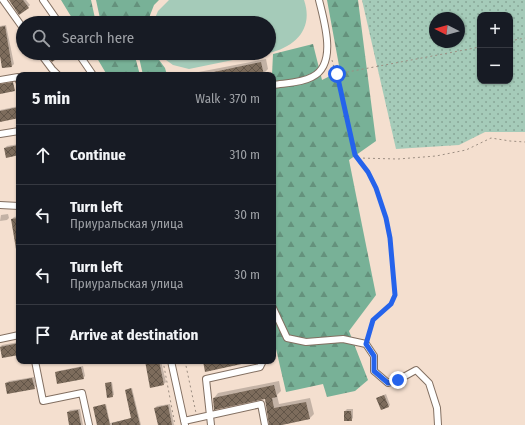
<!DOCTYPE html>
<html lang="en">
<head>
<meta charset="utf-8">
<style>
  body { margin:0; font-family:"Fira Sans Condensed",sans-serif; background:#20242c; color:#f1f3f6 }
  .controls { position:absolute; right:12px; top:12px; display:grid; overflow:hidden; border-radius:8px; box-shadow:0 1px 3px #0004 }
  .controls button { width:36px; height:36px; display:grid; place-items:center; padding:0; border:0; border-bottom:1px solid #363941; background:#171b24; color:#f1f3f6; font:20px sans-serif }
  .compass { position:absolute; left:429px; top:12px; width:36px; height:36px; border-radius:50%; background:#171b24; box-shadow:0 1px 3px #0004; rotate:276deg }
  .stop { position:absolute; width:12px; height:12px; margin:-9px; border:3px solid #2563eb; border-radius:50%; background:#fff }
  .stop.end { background:#2563eb; border-color:#fff; box-shadow:0 1px 4px #0008 }
  .list { margin:0; padding:0; list-style:none }
  h2 { display:flex; justify-content:space-between; align-items:center; height:52px; margin:0; padding:0 16px; font-size:17px }
  h2 small { font-size:13px; font-weight:400; color:#9ea1a6 }
  .list li { display:grid; grid-template-columns:26px 1fr auto; gap:12px; align-items:center; box-sizing:border-box; height:60px; padding:0 16px; border-top:1px solid #363941 }
  .list b { display:block; font-size:15px; white-space:nowrap }
  .list p { margin:0; font-size:13px; white-space:nowrap; color:#9ea1a6 }
  .list em { font-size:13px; font-style:normal; color:#9ea1a6 }
  .icon { flex:none; width:22px; height:22px; fill:none; stroke:currentColor; stroke-width:2; stroke-linecap:round; stroke-linejoin:round }
  .map { position:relative; flex:none; width:525px; height:425px; overflow:hidden }
  .search { position:absolute; background:#171b24; box-shadow:0 1px 3px #0004; left:16px; top:16px; width:260px; height:44px; display:flex; align-items:center; gap:10px; box-sizing:border-box; padding:0 14px; border-radius:22px; color:#9ea1a6; font-size:15px }
  .panel { position:absolute; background:#171b24; box-shadow:0 1px 3px #0004; left:16px; top:72px; width:260px; height:292px; border-radius:8px }
  .map>svg:first-child { display:block }
</style>
</head>
<body>
<div class="map">
<svg width="525" height="425" viewBox="0 0 525 425">
  <defs>
    <pattern id="grass-dots" width="8" height="8" patternUnits="userSpaceOnUse"><rect width="8" height="8" fill="#a5cbb9"/><path d="M2 2h.1M6 6h.1" fill="none" stroke="#88a697" stroke-width="1.8" stroke-linecap="round"/></pattern>
    <pattern id="forest-firs" width="22" height="20" patternUnits="userSpaceOnUse"><rect width="22" height="20" fill="#78b197"/><path d="M5 1l3.5 6h-7zM16 11l3.5 6h-7z" fill="#64917c"/></pattern>
    <pattern id="building-cross-hatch" width="8" height="8" patternUnits="userSpaceOnUse"><rect width="8" height="8" fill="#7d6c5c"/><path d="M0 0l8 8M0 8l8-8" fill="none" stroke="#625548"/></pattern>
  </defs>
  <rect width="100%" height="100%" fill="#f4dfcf"/>
  <!-- grass -->
  <path fill="url(#grass-dots)" fill-rule="evenodd" d="M362 0H525V132H485L459 145 396 149ZM480 15H510V81H480ZM435 18H459V42H435Z"/>
  <!-- forest -->
  <path fill="url(#forest-firs)" d="M61 0H91L96 23H75Z
    M96 0H159L154 5 147 23H130L129 19 101 23Z
    M327 0H358L376 141 349 160 376 295 349 331 368 380 355 391 327 397 323 384 286 392 273 336 272 75 273 54 313 44 322 80 340 71Z
    M94 53H134L140 75H107Z
    M138 53H154L165 68 167 75H143Z"/>
  <!-- park -->
  <path fill="#a5cbb9" d="M169 0H304C314 29 295 47 269 53V23H153L158 11Z
    M159 53H267L189 69 173 65 166 60Z"/>
  <!-- shadow -->
  <path fill="#0003" d="M11 0H26L30 5 28 7Z
    M39 17 43 23H30Z
    M6 25 14 64 12 66 0 50V26Z
    M266 59 268 69 263 74 257 75H183Z
    M19 106V117L0 121V110Z
    M19 144V154L5 148 7 146Z
    M8 214 9 218 7 220 0 221 1 215Z
    M19 216V244L17 245 12 219 14 217Z
    M19 342V354L0 347 2 345Z
    M146 361H161L166 382 164 384Z
    M83 366 85 376 83 378 56 373 58 371Z
    M34 377 36 386 34 388 6 383 9 381Z
    M279 381 281 391 277 395 279 404 310 398 314 414 309 419 282 424 283 425H270L266 398H214L218 393Z
    M112 382 114 395 108 397 107 383Z
    M132 388 141 425H98L94 408 106 404 110 423 132 418 126 390Z
    M386 394 390 405 388 407 377 398Z
    M170 404 174 425H159L155 408 157 406Z
    M80 409 83 425H70L68 412 70 410Z
    M347 409H353V418L351 420 345 411Z"/>
  <!-- building -->
  <path fill="url(#building-cross-hatch)" d="M9 0H23L29 8 19 15Z
    M5 26 12 67 2 68 0 56V27Z
    M46 53H65L52 62Z
    M261 62 264 75H210L209 73Z
    M13 82 15 91 0 94V84Z
    M19 107V118L0 122V111Z
    M19 145V155L6 158 4 148Z
    M18 218 19 249H16L11 219Z
    M19 343V355L2 358 0 347Z
    M145 361H159L164 385 150 388Z
    M203 361H246V363L205 372Z
    M81 367 84 379 57 384 55 372Z
    M32 378 35 389 7 394 5 383Z
    M111 382 113 397 107 398 105 383Z
    M274 385 277 397 272 398 274 408 306 402 310 419 282 425H269L265 399 214 410 213 398Z
    M131 388 140 425H112V423L131 418 125 390Z
    M384 395 389 407 381 410 376 398Z
    M105 404 110 425H97L93 407Z
    M168 405 172 425H158L154 408Z
    M78 410 81 425H69L67 412Z
    M344 411H351L352 421H344Z"/>
  <g fill="none" stroke-linecap="round" stroke-linejoin="round">
    <defs>
      <path id="minor" d="M3 0 23 28
        M43 0 59 23
        M40 53 52 69 58 75
        M78 53 93 75
        M0 80 18 77 19 81
        M273 85C286 83 301 83 312 77 338 65 324 21 319 0
        M0 134 19 131
        M0 205 19 206
        M273 308 287 338 306 342 343 339 366 344 374 356V371L388 383 398 380 416 370 429 383 437 408 438 425
        M0 339 19 335
        M35 361 43 401 82 393 89 425
        M171 361 185 425
        M184 421 261 404 265 425
        M211 425 206 379 260 367 263 361"/>
    </defs>
    <!-- minor casing -->
    <use href="#minor" stroke="#826f61" stroke-width="8"/>
    <!-- path -->
    <path stroke="#9c8e82" stroke-width="1" stroke-dasharray="2 3" stroke-linecap="butt" d="M510 41 525 38
      M332 60 350 130 355 155 368 172 376 188 386 218 390 238 395 295 391 304 373 320 368 338
      M337 74 480 47
      M358 158 398 159 436 156 466 150 491 138 510 141 525 142
      M163 361 175 425
      M185 361 196 413"/>
    <!-- minor -->
    <use href="#minor" stroke="#fff" stroke-width="6"/>
  </g>
  <g fill="none" stroke-linecap="round" stroke-linejoin="round">
    <!-- route -->
    <path stroke="#2563eb" stroke-width="5" d="M337 74 355 155 368 172 376 188 386 218 390 238 395 295 391 304 373 320 366 344 374 356V371L388 383 398 380"/>
  </g>
</svg>
<div class="controls">
<button>+</button>
<button>−</button>
</div>
<svg class="compass" viewBox="-18 -18 36 36"><path d="M0-13l5 13h-10z" fill="#e53935"/><path d="M0 13l5-13h-10z" fill="#9ea1a6"/></svg>
<div class="stop" style="left:337px;top:74px"></div>
<div class="stop end" style="left:398px;top:380px"></div>
<div class="search"><svg class="icon" aria-label="search" viewBox="0 0 24 24"><circle cx="10" cy="10" r="6"/><path d="M15 15l6 6"/></svg>Search here</div>
<section class="panel">
<h2>5 min<small>Walk · 370 m</small></h2>
<ul class="list">
<li><svg class="icon" aria-label="ahead" viewBox="0 0 24 24"><path d="M12 20V5M6 11l6-6 6 6"/></svg><div><b>Continue</b></div><em>310 m</em></li>
<li><svg class="icon" aria-label="left" viewBox="0 0 24 24"><path d="M17 20v-9H6M10 6l-5 5 5 5"/></svg><div><b>Turn left</b><p>Приуральская улица</p></div><em>30 m</em></li>
<li><svg class="icon" aria-label="left" viewBox="0 0 24 24"><path d="M17 20v-9H6M10 6l-5 5 5 5"/></svg><div><b>Turn left</b><p>Приуральская улица</p></div><em>30 m</em></li>
<li><svg class="icon" aria-label="arrive" viewBox="0 0 24 24"><path d="M6 21V4h12l-3 4 3 4H6"/></svg><div><b>Arrive at destination</b></div></li>
</ul>
</section>
</div>
</body>
</html>
